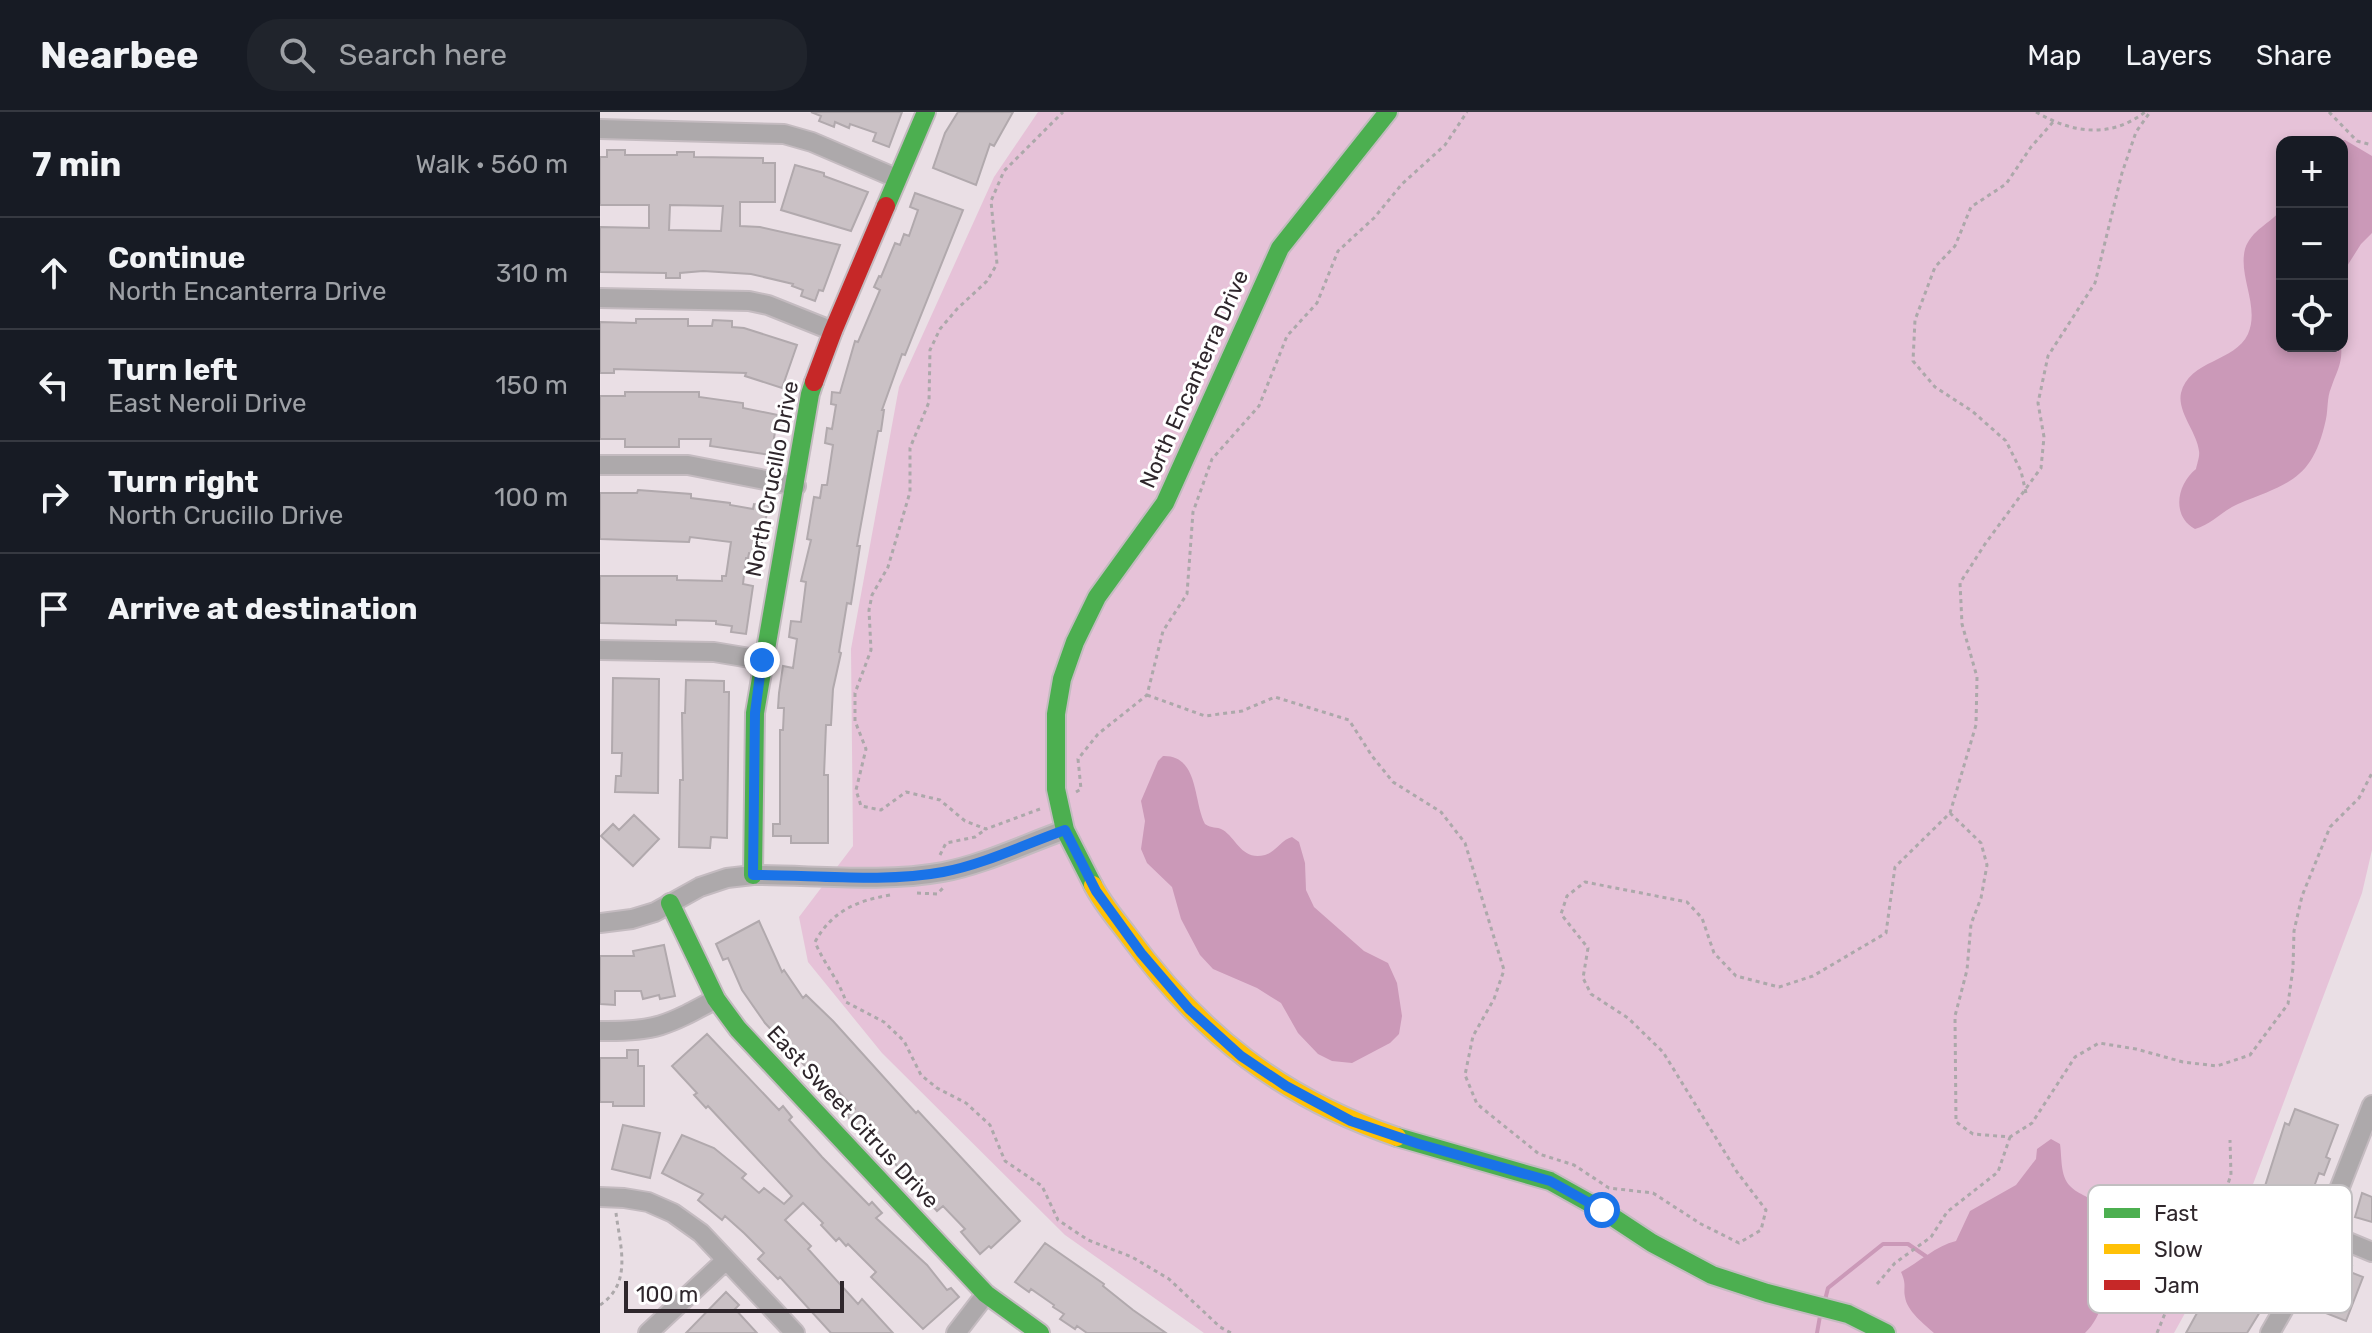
<!DOCTYPE html>
<html lang="en">
<head>
<meta charset="utf-8">
<style>
  body { margin:0; font-family:Rubik,sans-serif; background:#20242c; color:#f1f3f6 }
  .controls { position:absolute; right:24px; top:24px; display:grid; overflow:hidden; border-radius:16px; box-shadow:0 4px 12px #0003 }
  .controls button { width:72px; height:72px; display:grid; place-items:center; padding:0; border:0; border-bottom:2px solid #363941; background:#171b24; color:#f1f3f6; font:40px sans-serif }
  .scale { position:absolute; left:24px; bottom:20px; width:220px; box-sizing:border-box; padding-left:8px; border:4px solid #2f272c; border-top:0; font-size:22px; line-height:28px; white-space:nowrap; color:#2f272c; -webkit-text-stroke:6px #fff; paint-order:stroke }
  .stop { position:absolute; width:24px; height:24px; margin:-18px; border:6px solid #1a73e8; border-radius:50%; background:#fff }
  .stop.end { background:#1a73e8; border-color:#fff; box-shadow:0 2px 8px #0008 }
  .list { margin:0; padding:0; list-style:none }
  h2 { display:flex; justify-content:space-between; align-items:center; height:104px; margin:0; padding:0 32px; font-size:34px }
  h2 small { font-size:26px; font-weight:400; color:#9ea1a6 }
  .list li { display:grid; grid-template-columns:52px 1fr auto; gap:24px; align-items:center; box-sizing:border-box; height:112px; padding:0 32px; border-top:2px solid #363941 }
  .list b { display:block; font-size:30px; white-space:nowrap }
  .list p { margin:0; font-size:26px; white-space:nowrap; color:#9ea1a6 }
  .list em { font-size:26px; font-style:normal; color:#9ea1a6 }
  .icon { flex:none; width:44px; height:44px; fill:none; stroke:currentColor; stroke-width:2; stroke-linecap:round; stroke-linejoin:round }
  .map { position:relative; flex:none; width:1772px; height:1221px; overflow:hidden }
  header { display:flex; align-items:center; gap:48px; box-sizing:border-box; height:112px; padding:0 40px; background:#171b24; border-bottom:2px solid #363941 }
  header strong { font-size:38px }
  nav { display:flex; gap:44px; margin-inline-start:auto; font-size:28px }
  .search { width:560px; height:72px; background:#20242c; display:flex; align-items:center; gap:20px; box-sizing:border-box; padding:0 28px; border-radius:32px; color:#9ea1a6; font-size:30px }
  main { display:flex }
  aside { flex:1; background:#171b24 }
  .map>svg:first-child { display:block }
</style>
</head>
<body>
<header>
<strong>Nearbee</strong>
<div class="search"><svg class="icon" aria-label="search" viewBox="0 0 24 24"><circle cx="10" cy="10" r="6"/><path d="M15 15l6 6"/></svg>Search here</div>
<nav><a>Map</a><a>Layers</a><a>Share</a></nav>
</header>
<main>
<aside>
<h2>7 min<small>Walk · 560 m</small></h2>
<ul class="list">
<li><svg class="icon" aria-label="ahead" viewBox="0 0 24 24"><path d="M12 20V5M6 11l6-6 6 6"/></svg><div><b>Continue</b><p>North Encanterra Drive</p></div><em>310 m</em></li>
<li><svg class="icon" aria-label="left" viewBox="0 0 24 24"><path d="M17 20v-9H6M10 6l-5 5 5 5"/></svg><div><b>Turn left</b><p>East Neroli Drive</p></div><em>150 m</em></li>
<li><svg class="icon" aria-label="right" viewBox="0 0 24 24"><path d="M7 20v-9h11M14 6l5 5-5 5"/></svg><div><b>Turn right</b><p>North Crucillo Drive</p></div><em>100 m</em></li>
<li><svg class="icon" aria-label="arrive" viewBox="0 0 24 24"><path d="M6 21V4h12l-3 4 3 4H6"/></svg><div><b>Arrive at destination</b></div></li>
</ul>
</aside>
<div class="map">
<svg width="1772" height="1221" viewBox="0 0 1772 1221">
  <rect width="100%" height="100%" fill="#eadfe5"/>
  <!-- green -->
  <path fill="#e6c2d8" fill-rule="evenodd" d="M438 0H1772V738L1762 781 1646 1091 1574 1221H604L465 1123 282 941 208 850 199 805 253 734 251 537 299 275 394 65ZM1682 30H1742V234H1682Z"/>
  <!-- water -->
  <path fill="#cb99b8" d="M1745 28 1772 44V121L1761 132 1742 162V30H1733Z
    M1682 97V234H1741C1743 251 1736 261 1731 276 1727 285 1728 297 1726 307 1713 367 1690 371 1638 392 1622 399 1612 412 1595 417 1571 404 1577 372 1596 357 1597 352 1600 344 1599 339 1597 320 1577 300 1581 281 1589 248 1635 250 1648 222 1660 194 1638 165 1645 137 1651 118 1671 111 1682 97Z
    M563 644C599 643 593 689 605 712 612 717 616 714 623 718 637 727 642 749 665 743 677 739 681 728 692 725L699 730 705 751 706 778 714 795 764 839 788 851 797 871 802 904 799 922 790 931 752 951 732 949 718 942 698 921 681 891 657 876 613 857 600 843 581 807 572 775 547 751 541 737 545 709 541 689 558 649Z
    M1451 1027 1460 1032C1462 1045 1460 1064 1470 1074 1478 1083 1494 1085 1499 1096 1507 1113 1497 1128 1497 1145 1497 1160 1507 1174 1503 1188 1500 1201 1494 1212 1485 1221H1334C1324 1212 1307 1199 1305 1185 1303 1175 1307 1173 1301 1160 1319 1150 1336 1134 1356 1129L1370 1099 1416 1073 1436 1047 1437 1037Z"/>
  <g fill="none" stroke-linecap="round" stroke-linejoin="round">
    <!-- stream -->
    <path stroke="#cb99b8" stroke-width="4" d="M1225 1188 1228 1176 1283 1132H1308L1327 1145
      M1217 1221 1220 1204"/>
  </g>
  <!-- building -->
  <path fill="#cac1c5" stroke="#b1a9ad" stroke-width="2" fill-rule="evenodd" d="M211 0H302L289 35 273 29 276 21 250 12 249 16 235 10 234 15 219 9 221 4Z
    M358 0H413L394 34 390 32 376 73 333 56 345 21Z
    M7 38H25V43H77V40H94V45L163 46V51H175V90H140V114L160 115 240 133 223 179 219 178 215 189 201 184 203 178 192 174 193 172 151 162 103 159 80 161V166H66V161L0 160V115L49 116V93H0V45H7ZM70 93 123 94 121 119 69 118Z
    M195 53 224 61V64L268 80 251 119 181 98Z
    M315 81 363 98 305 243 302 242 282 298H284L281 319H278L257 434H260L251 492 247 491 239 540 241 541 233 577 231 613H226L224 663H228V731H191V724H173V712H180V618H183L184 596H178L179 581 183 554 193 556 197 527 189 525 191 509 201 510 206 470 201 469 211 428 207 427 214 385 220 386 222 373H227L233 333 225 331 227 316 232 317 236 293 231 292 232 280 240 281 255 229 258 230 280 178 274 175 279 164 281 165 295 131 300 133 304 122 309 124 318 98 310 95Z
    M36 207H88V214H112L113 208 132 209V215L144 216 197 233 182 276 145 264 146 261 14 257V261H0V210L36 211Z
    M25 280H99V285L143 291V296L178 303 171 343 110 334 111 327H79V335H25V327H0V284H25Z
    M38 378 91 382V386L130 391V393L153 397 154 392 168 394 160 442 149 441 148 446H146L143 472 153 474 146 522 131 520 132 514 116 512V509L76 508V513L0 511V464H77V468L122 469V464H126L131 430 90 425 89 430 0 427V381H37Z
    M13 566 59 567 58 681 15 680 16 664H21L22 641H12Z
    M86 568 124 569V580H129L127 726 111 725 110 736 79 735 80 668H83L82 601H85Z
    M34 703 59 727 33 754 1 724 13 712 19 718Z
    M159 809 182 860 184 858 203 886 206 883 233 909 316 1001 318 999 420 1109 391 1136 389 1134 380 1142 361 1120 365 1117 343 1094 337 1099 289 1045 293 1042 266 1011 259 1017 247 1004 255 997 236 977 228 983 219 973 221 971 165 911 142 878 128 846 123 848 116 832Z
    M64 833 75 884 60 887 59 883 43 887 41 879H15V893L0 892V844H34L33 839Z
    M107 922 179 998 183 994 192 1005 189 1008 222 1045 269 1093 272 1090 282 1101 276 1106 327 1153 347 1178 351 1176 359 1185 323 1217 271 1165 276 1160 248 1132 246 1134 239 1126 236 1129 221 1113 223 1111 203 1091 185 1108 211 1134 208 1137 258 1192 262 1187 293 1221H231L180 1165 178 1167 158 1147 164 1141 144 1121 125 1104 122 1108 98 1088 103 1082 62 1061 82 1023 114 1036 146 1062 142 1066 159 1081 164 1076 184 1092 192 1084 108 994 106 996 94 983 97 981 72 954Z
    M27 938H38V954H44V994H13V990H0V946H27Z
    M1695 997 1738 1013 1726 1045 1730 1047 1724 1063 1719 1061 1703 1105 1660 1090 1685 1011 1689 1013Z
    M23 1013 60 1021 50 1066 12 1057Z
    M1762 1081 1772 1085V1110L1755 1105Z
    M1648 1115 1688 1138 1663 1181 1669 1184 1663 1195 1647 1221H1586L1624 1152 1626 1153Z
    M445 1131 504 1172 503 1174 533 1198 566 1221H487L477 1214 475 1217 460 1207 464 1202 453 1195 454 1193 431 1177 429 1180 415 1170Z
    M1737 1148 1752 1154 1750 1160 1763 1165 1746 1209 1718 1198Z
    M126 1180 139 1193 135 1197 157 1221H86Z"/>
  <g fill="none" stroke-linecap="round" stroke-linejoin="round">
    <defs>
      <path id="street" d="M0 17 184 22 212 30 296 66
        M0 186 149 189 168 193 233 219
        M0 353H88L196 374
        M0 538 114 540 162 548
        M0 811 32 807 55 800 100 775 127 766 153 763C214 763 283 771 343 760 385 752 425 732 465 718
        M0 919C56 920 68 913 116 887
        M0 1085 24 1086 48 1090 73 1101 101 1121 195 1221
        M1724 1120 1772 1140
        M48 1221 126 1148
        M356 1221 386 1182
        M1670 1221 1711 1149 1772 993"/>
      <path id="fast" d="M286 94 326 0
        M153 763 155 601 210 282 214 270
        M493 773 465 718 456 677V602L462 567 475 530 497 485 565 391 680 136 788 0
        M70 791 116 887 138 917 386 1182 440 1221
        M797 1025 950 1069 1002 1098 1052 1131 1112 1163 1167 1181 1248 1202 1286 1221"/>
      <path id="slow" d="M493 773C502 791 516 807 528 823 600 922 682 986 797 1025"/>
      <path id="jam" d="M214 270 233 219 286 94"/>
    </defs>
    <!-- street casing -->
    <use href="#street" stroke="#c4bbc0" stroke-width="22"/>
    <!-- fast casing -->
    <use href="#fast" stroke="#c4bbc0" stroke-width="22"/>
    <!-- slow casing -->
    <use href="#slow" stroke="#c4bbc0" stroke-width="22"/>
    <!-- jam casing -->
    <use href="#jam" stroke="#c4bbc0" stroke-width="22"/>
    <!-- path -->
    <path stroke="#aca8aa" stroke-width="3" stroke-dasharray="4 4" stroke-linecap="butt" d="M1436 0C1472 21 1510 27 1545 0
      M1729 0 1757 29 1772 33
      M1426 381 1421 359 1406 329 1372 299 1335 275 1313 249 1315 208 1335 155 1355 134 1371 95 1406 72 1431 35 1453 10
      M547 583 605 604 642 599 675 585 749 608 772 644 793 670 841 700 865 731 904 858 894 887 873 924 865 963 877 992 939 1042 974 1053 1009 1076 1053 1081 1101 1112 1139 1131 1161 1118 1166 1098 1137 1060 1063 940 1028 906 991 882 983 866 988 836 961 802 967 784 985 770 1087 790 1102 806 1114 841 1136 864 1179 875 1213 864 1286 821 1295 755 1350 701 1376 613 1377 565 1362 512 1360 471 1385 432 1441 356 1444 325 1438 291 1448 244 1495 171 1522 61 1536 20 1550 0
      M476 680 481 677 478 647 498 622 547 583 563 519 587 482 593 400 612 347 659 294 687 224 717 191 738 139 774 106 802 72 845 33 867 0
      M440 697 386 717 365 709 340 688 306 680 281 698 261 694 256 678 266 637 255 609V581L271 538 269 498 272 483 288 455 310 380V336L329 290 330 238 340 217 357 197 387 169 397 152 391 89 404 59 463 0
      M1350 701 1381 731 1387 753 1381 786 1371 812 1367 858 1355 904 1356 1010 1373 1022 1410 1025 1432 1011 1475 945 1499 931 1536 937 1583 950 1617 954 1650 943 1688 892 1693 856 1694 819 1702 784 1730 715 1759 686 1772 661
      M340 743 346 731 375 725 386 717
      M317 781 337 782 343 776
      M290 783C256 789 232 799 215 830 224 852 239 868 246 890L284 910 304 929 321 963 337 976 366 991 390 1013 405 1049 442 1074 458 1108 488 1128 532 1145 569 1167 620 1215 631 1221
      M1277 1172 1295 1151 1331 1125 1347 1100 1398 1060 1410 1025
      M0 1193C33 1171 20 1134 16 1101
      M1557 1221 1575 1177 1605 1136 1631 1063 1630 1028"/>
    <!-- street -->
    <use href="#street" stroke="#ada9ab" stroke-width="18"/>
    <!-- fast -->
    <use href="#fast" stroke="#4caf50" stroke-width="18"/>
    <!-- slow -->
    <use href="#slow" stroke="#ffc107" stroke-width="18"/>
    <!-- jam -->
    <use href="#jam" stroke="#c62828" stroke-width="18"/>
  </g>
  <g fill="none" stroke-linecap="round" stroke-linejoin="round">
    <!-- route -->
    <path stroke="#1a73e8" stroke-width="10" d="M162 548 155 601 153 763C213 763 285 771 343 760 385 752 425 732 465 718L496 779 541 841 589 897 641 944 686 974 751 1009 819 1032 950 1069 1002 1098"/>
  </g>
  <g text-anchor="middle" dominant-baseline="central" stroke-width="6" stroke-linejoin="round" paint-order="stroke">
    <!-- street labels -->
    <g font-size="22" fill="#2f272c" stroke="#fff">
      <text transform="translate(594 267) rotate(-66)">North Encanterra Drive</text>
      <text transform="translate(172 367) rotate(-79)">North Crucillo Drive</text>
      <text transform="translate(253 1005) rotate(47)">East Sweet Citrus Drive</text>
    </g>
  </g>
  <!-- legend -->
  <rect x="1488" y="1073" width="264" height="128" rx="12" fill="#fff" stroke="#c1bec0" stroke-width="2"/>
  <rect x="1504" y="1096" width="36" height="10" fill="#4caf50"/>
  <rect x="1504" y="1132" width="36" height="10" fill="#ffc107"/>
  <rect x="1504" y="1168" width="36" height="10" fill="#c62828"/>
  <g font-size="22" fill="#2f272c">
    <text x="1554" y="1109">Fast</text>
    <text x="1554" y="1145">Slow</text>
    <text x="1554" y="1181">Jam</text>
  </g>
</svg>
<div class="controls">
<button>+</button>
<button>−</button>
<button><svg class="icon" aria-label="locate" viewBox="0 0 24 24"><circle cx="12" cy="12" r="6"/><path d="M12 2v4M12 18v4M2 12h4M18 12h4"/></svg></button>
</div>
<div class="scale">100 m</div>
<div class="stop" style="left:1002px;top:1098px"></div>
<div class="stop end" style="left:162px;top:548px"></div>
</div>
</main>
</body>
</html>
